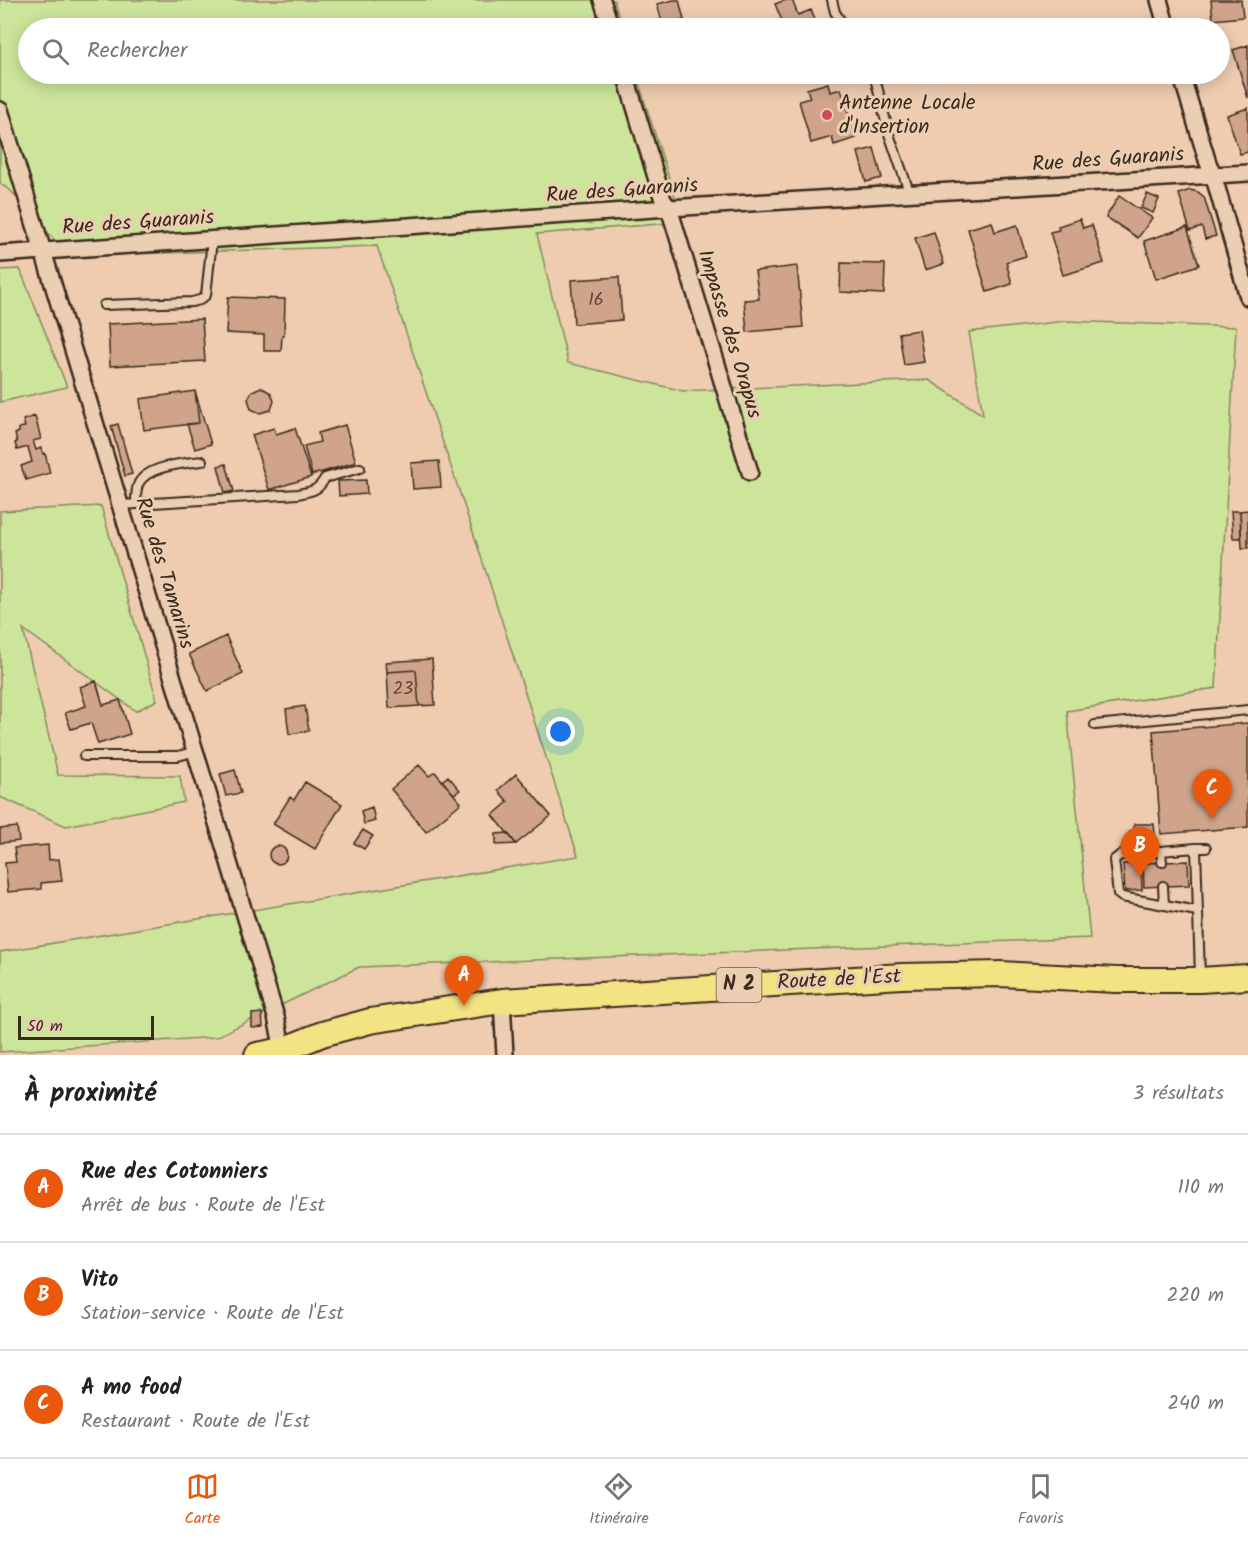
<!DOCTYPE html>
<html lang="fr">
<head>
<meta charset="utf-8">
<style>
  body { margin:0; font-family:Kalam,sans-serif; background:#f6f6f6; color:#222 }
  .scale { position:absolute; left:18px; bottom:15px; width:136px; box-sizing:border-box; padding-left:6px; border:3px solid #3b2a1e; border-top:0; font-size:16px; line-height:21px; white-space:nowrap; color:#3b2a1e; -webkit-text-stroke:4px #ecceb2; paint-order:stroke }
  .you { position:absolute; left:561px; top:732px; width:21px; height:21px; margin:-15px; border:4px solid #fff; border-radius:50%; background:#1a73e8; box-shadow:0 0 0 9px #1a73e833 }
  .badge { display:grid; place-items:center; width:39px; height:39px; border-radius:50%; background:#ea580c; color:#fff; font-size:20px; font-weight:700 }
  .pin { position:absolute; translate:-50% -50px; filter:drop-shadow(0 2px 3px #0008) }
  .pin::after { content:''; position:absolute; top:32px; width:21px; height:18px; background:inherit; clip-path:polygon(0 0,100% 0,50% 100%) }
  .list { margin:0; padding:0; list-style:none }
  h2 { display:flex; justify-content:space-between; align-items:center; height:78px; margin:0; padding:0 24px; font-size:26px }
  h2 small { font-size:20px; font-weight:400; color:#767676 }
  .list li { display:grid; grid-template-columns:39px 1fr auto; gap:18px; align-items:center; box-sizing:border-box; height:108px; padding:0 24px; border-top:2px solid #e0e0e0 }
  .list b { display:block; font-size:22px; white-space:nowrap }
  .list p { margin:0; font-size:20px; white-space:nowrap; color:#767676 }
  .list em { font-size:20px; font-style:normal; color:#767676 }
  .icon { flex:none; width:33px; height:33px; fill:none; stroke:currentColor; stroke-width:2; stroke-linecap:round; stroke-linejoin:round }
  .map { position:relative; flex:none; width:1248px; height:1055px; overflow:hidden }
  .search { position:absolute; background:#fff; box-shadow:0 3px 15px #0003; left:18px; right:18px; top:18px; height:66px; display:flex; align-items:center; gap:15px; box-sizing:border-box; padding:0 21px; border-radius:33px; color:#767676; font-size:22px }
  .sheet { height:402px; background:#fff }
  nav { display:flex; justify-content:space-around; align-items:center; box-sizing:border-box; height:84px; border-top:2px solid #e0e0e0; background:#fff; font-size:16px; color:#767676 }
  nav a { display:grid; justify-items:center; gap:3px }
  nav .on { color:#ea580c }
  .map>svg:first-child { display:block }
</style>
</head>
<body>
<div class="map">
<svg width="1248" height="1055" viewBox="0 0 1248 1055">
  <rect width="100%" height="100%" fill="#efccb0"/>
  <filter id="ink" filterUnits="userSpaceOnUse"><feTurbulence type="fractalNoise" baseFrequency=".0167" numOctaves="2"/><feDisplacementMap in="SourceGraphic" scale="12" xChannelSelector="R" yChannelSelector="G"/><feConvolveMatrix kernelMatrix="1 2 1 2 8 2 1 2 1" color-interpolation-filters="sRGB"/></filter>
  <g filter="url(#ink)">
    <!-- green -->
    <path fill="#cce59b" stroke="#84885c" stroke-width="1.5" d="M0 0H614L622 28H28V74H636L683 222 537 234 568 363 683 391 929 380 983 415 969 332 1065 321 1236 327 1216 688 1067 711 1090 938 359 967 216 1037 0 1052V952L578 856 475 538 377 246 69 256 9 189 0 184Z
      M20 269 67 387 0 402V270Z
      M101 506 157 700 136 711 23 629 58 775 180 776 184 802 66 826 0 797V511Z"/>
    <!-- building -->
    <path fill="#cfa48b" stroke="#3b2a1e" stroke-width="1.5" d="M674 0H679L684 20 663 25 657 4Z
      M786 0H792L798 15 811 10 818 28H785L775 4Z
      M1211 0H1241L1243 17 1213 20Z
      M1248 45V98L1233 50Z
      M828 83 830 92 841 89 856 138 834 145 832 137 811 143 799 101 810 98 807 89Z
      M1248 108V152L1240 154 1227 115Z
      M874 148 882 178 866 182 858 152Z
      M1190 190 1198 192 1204 197 1216 236 1205 239 1202 227 1190 231 1179 194Z
      M1147 194 1159 199 1153 213 1141 208Z
      M1119 196 1152 218 1138 238 1106 217Z
      M1080 219 1083 228 1092 225 1104 263 1063 275 1050 232 1059 230 1058 226Z
      M992 222 995 232 1017 225 1026 256 1006 262 1012 284 987 292 968 229Z
      M1187 227 1199 265 1156 279 1144 241Z
      M934 232 944 264 925 270 915 238Z
      M841 263 885 264 884 294 840 292Z
      M797 266 803 327 747 332 744 300 759 299 755 271Z
      M619 277 622 320 574 324 571 280Z
      M228 297 285 299 284 335H282L281 351H264V335L226 333Z
      M202 319 205 361 110 366 108 324Z
      M919 330 924 362 904 365 899 333Z
      M261 387 271 393 274 401 271 410 260 413 251 409 248 399 252 391Z
      M195 391 199 423 144 430 140 399Z
      M195 391 211 444 195 449 187 424 199 423Z
      M35 416 41 439 33 441 36 450 41 448 43 454 45 453 50 473 26 480 21 466 32 462 28 447 17 450 15 443 17 442 15 434 19 432V428L25 427 23 420Z
      M118 424 132 474 125 476 111 426Z
      M345 425 356 462 312 475 304 446 320 442 318 433Z
      M274 428 276 434 295 428 311 477 269 490 252 435Z
      M439 461 441 487 413 489 411 463Z
      M226 464 234 491 225 493 218 466Z
      M366 480 367 494 339 496 338 481Z
      M1248 510V548H1242L1240 511Z
      M1231 511H1240L1241 538H1233Z
      M226 636 243 674 207 691 189 654Z
      M432 659 435 705 419 706 416 670 387 672 386 662Z
      M416 670 419 706 389 708 387 672Z
      M96 681 103 705 120 700 130 734 98 744 91 723 71 729 65 713 86 706 80 687Z
      M305 706 309 731 289 734 286 709Z
      M1248 723V827L1161 834 1153 731Z
      M419 765 429 776 435 772 461 803 426 832 391 789Z
      M235 770 241 793 226 796 220 774Z
      M516 774 551 816 516 844 493 815 508 802 498 790Z
      M448 776 460 790 454 794 442 781Z
      M305 782 342 804 315 849 273 824 290 797 294 800Z
      M372 807 375 821 364 824 361 811Z
      M1134 824H1154L1155 836H1134Z
      M17 827 19 841 0 843V829Z
      M363 830 373 836 364 849 354 843Z
      M508 833 516 844 496 845V834Z
      M48 845 49 860 59 859 62 881 41 883V889L8 892 5 863 16 862 14 848Z
      M269 855a9 9 0 1 1 18 0a9 9 0 1 1-18 0Z
      M1188 861 1189 885 1144 887 1143 863Z
      M1141 863 1142 890 1125 891 1123 864Z
      M262 1013 263 1027 252 1028V1014Z"/>
    <g fill="none" stroke-linecap="round" stroke-linejoin="round">
      <defs>
        <path id="lane" d="M832 0 835 12 845 28
          M874 74 889 134 910 194
          M104 305 192 302 200 300 206 295 212 240
          M136 504C136 498 136 490 138 485 145 466 185 463 202 461
          M121 505 298 494C312 491 318 491 325 478L360 468
          M1095 725 1248 710
          M84 756H178L196 751
          M1196 848 1125 854 1119 856 1114 860 1118 894 1122 897 1197 911
          M1161 851 1162 862
          M1163 886 1164 905
          M1200 977 1196 848H1206"/>
        <path id="street" d="M602 0 611 28
          M1159 0 1167 28
          M625 74 663 200 669 208 750 472
          M1181 74 1208 163 1213 174 1248 297
          M0 110 276 1017 283 1050
          M0 254 669 208 1248 173
          M502 1001 505 1055"/>
        <path id="primary" d="M257 1055 283 1050 322 1034 370 1021 502 1001 902 976 1001 974 1116 980H1200L1248 977"/>
      </defs>
      <!-- lane casing -->
      <use href="#lane" stroke="#3b2a1e" stroke-width="12"/>
      <!-- street casing -->
      <use href="#street" stroke="#3b2a1e" stroke-width="20"/>
      <!-- primary casing -->
      <use href="#primary" stroke="#3b2a1e" stroke-width="28"/>
      <!-- lane -->
      <use href="#lane" stroke="#ecceb2" stroke-width="8"/>
      <!-- street -->
      <use href="#street" stroke="#ecceb2" stroke-width="15"/>
      <!-- primary -->
      <use href="#primary" stroke="#f4e382" stroke-width="24"/>
    </g>
  </g>
  <!-- markers -->
  <circle fill="#d1495b" stroke="#ecceb2" stroke-width="2" cx="827" cy="115" r="6"/>
  <g text-anchor="middle" dominant-baseline="central" stroke-width="6" stroke-linejoin="round" paint-order="stroke">
    <!-- number labels -->
    <g font-size="18" fill="#604839">
      <text x="596" y="300">16</text>
      <text x="403" y="689">23</text>
    </g>
    <!-- shield labels -->
    <rect fill="#ecceb2" stroke="#705b4a" stroke-width="1.5" x="716.5" y="968" width="45" height="34" rx="4.5"/>
    <g font-size="20" font-weight="bold" fill="#3b2a1e">
      <text x="739" y="985">N 2</text>
    </g>
    <!-- poi labels -->
    <g font-size="21" fill="#3b2a1e" stroke="#ecceb2" text-anchor="start">
      <text x="839" y="103">Antenne Locale<tspan x="839" dy="24">d'Insertion</tspan></text>
    </g>
    <!-- street labels -->
    <g font-size="21" fill="#3b2a1e" stroke="#ecceb2">
      <text transform="translate(1108 160) rotate(-4)">Rue des Guaranis</text>
      <text transform="translate(622 191) rotate(-4)">Rue des Guaranis</text>
      <text transform="translate(138 223) rotate(-4)">Rue des Guaranis</text>
      <text transform="translate(729 334) rotate(73)">Impasse des Orapus</text>
      <text transform="translate(164 573) rotate(73)">Rue des Tamarins</text>
      <text transform="translate(839 980) rotate(-3)">Route de l'Est</text>
    </g>
  </g>
</svg>
<div class="scale">50 m</div>
<div class="you"></div>
<div class="pin badge" style="left:464px;top:1006px">A</div>
<div class="pin badge" style="left:1140px;top:877px">B</div>
<div class="pin badge" style="left:1212px;top:819px">C</div>
<div class="search"><svg class="icon" aria-label="search" viewBox="0 0 24 24"><circle cx="10" cy="10" r="6"/><path d="M15 15l6 6"/></svg>Rechercher</div>
</div>
<section class="sheet">
<h2>À proximité<small>3 résultats</small></h2>
<ul class="list">
<li><span class="badge">A</span><div><b>Rue des Cotonniers</b><p>Arrêt de bus · Route de l'Est</p></div><em>110 m</em></li>
<li><span class="badge">B</span><div><b>Vito</b><p>Station-service · Route de l'Est</p></div><em>220 m</em></li>
<li><span class="badge">C</span><div><b>A mo food</b><p>Restaurant · Route de l'Est</p></div><em>240 m</em></li>
</ul>
</section>
<nav>
<a class="on"><svg class="icon" aria-label="map" viewBox="0 0 24 24"><path d="M3 6l6-2 6 2 6-2v14l-6 2-6-2-6 2zM9 4v14M15 6v14"/></svg>Carte</a>
<a><svg class="icon" aria-label="directions" viewBox="0 0 24 24"><path d="M12 3l9 9-9 9-9-9zM9 14v-3h6M13 9l2 2-2 2"/></svg>Itinéraire</a>
<a><svg class="icon" aria-label="saved" viewBox="0 0 24 24"><path d="M7 4h10v16l-5-4-5 4z"/></svg>Favoris</a>
</nav>
</body>
</html>
